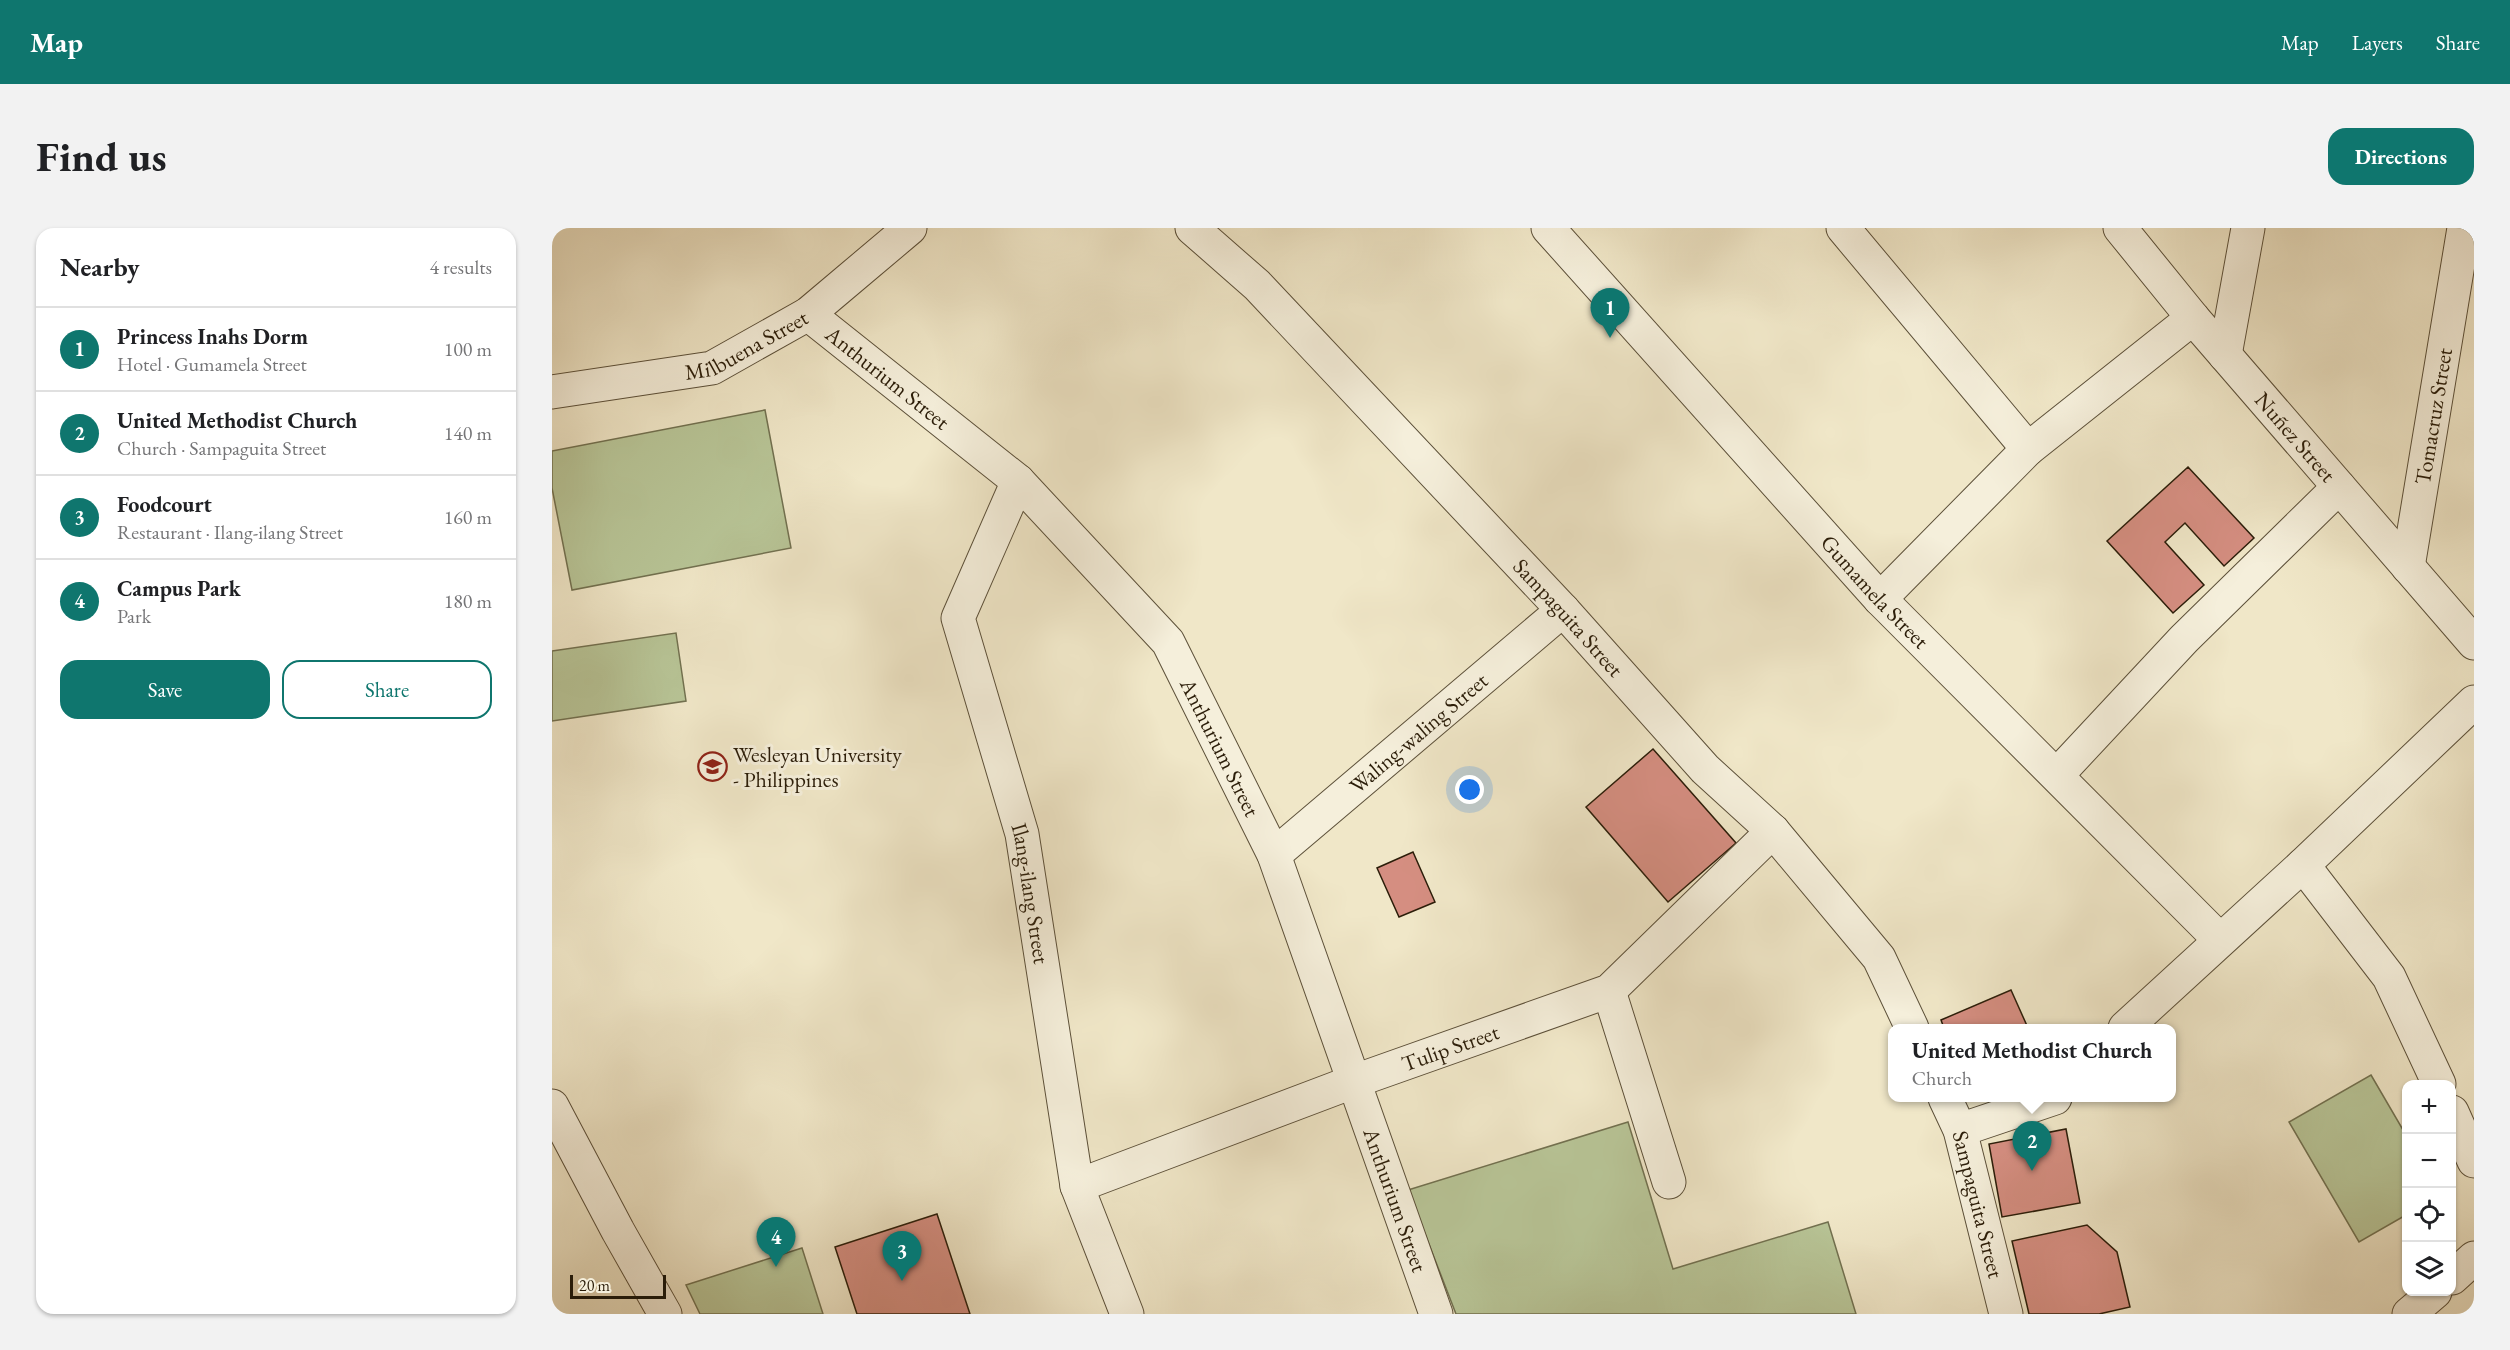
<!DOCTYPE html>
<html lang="en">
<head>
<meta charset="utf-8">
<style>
  body { margin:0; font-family:"EB Garamond",serif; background:#f2f2f2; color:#202124 }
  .controls { position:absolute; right:18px; bottom:18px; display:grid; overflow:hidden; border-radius:12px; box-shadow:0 2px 4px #0004 }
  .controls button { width:54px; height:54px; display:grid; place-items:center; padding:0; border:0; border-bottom:2px solid #e0e0e0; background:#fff; color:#202124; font:30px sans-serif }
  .scale { position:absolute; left:18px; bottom:15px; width:96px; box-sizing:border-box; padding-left:6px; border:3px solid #2b1d09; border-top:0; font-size:16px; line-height:21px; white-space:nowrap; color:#2b1d09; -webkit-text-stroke:4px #f5efdb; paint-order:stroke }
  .you { position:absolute; left:918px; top:562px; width:21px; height:21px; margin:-15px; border:4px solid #fff; border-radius:50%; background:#1a73e8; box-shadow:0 0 0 9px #1a73e833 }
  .badge { display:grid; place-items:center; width:39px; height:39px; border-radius:50%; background:#0f766e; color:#fff; font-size:20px; font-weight:700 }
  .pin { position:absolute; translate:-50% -50px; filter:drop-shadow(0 2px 3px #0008) }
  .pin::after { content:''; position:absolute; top:32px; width:21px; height:18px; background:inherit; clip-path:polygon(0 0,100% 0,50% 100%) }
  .popup { position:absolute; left:1336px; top:796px; width:288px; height:78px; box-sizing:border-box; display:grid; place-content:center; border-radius:12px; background:#fff; filter:drop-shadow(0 2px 4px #0005); font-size:20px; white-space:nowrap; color:#757577 }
  .popup b { font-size:22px; color:#202124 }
  .popup::after { content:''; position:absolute; left:50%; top:100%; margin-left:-12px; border:12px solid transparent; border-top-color:#fff }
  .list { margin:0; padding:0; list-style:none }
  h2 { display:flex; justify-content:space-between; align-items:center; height:78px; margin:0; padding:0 24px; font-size:26px }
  h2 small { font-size:20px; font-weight:400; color:#757577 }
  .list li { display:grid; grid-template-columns:39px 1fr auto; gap:18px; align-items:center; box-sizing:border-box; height:84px; padding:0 24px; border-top:2px solid #e0e0e0 }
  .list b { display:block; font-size:22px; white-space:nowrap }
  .list p { margin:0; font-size:20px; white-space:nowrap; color:#757577 }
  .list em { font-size:20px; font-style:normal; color:#757577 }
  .actions { display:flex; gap:12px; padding:18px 24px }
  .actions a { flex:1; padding:14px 0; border:2px solid #0f766e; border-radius:18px; text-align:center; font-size:21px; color:#0f766e }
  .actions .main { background:#0f766e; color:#fff }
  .icon { flex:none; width:33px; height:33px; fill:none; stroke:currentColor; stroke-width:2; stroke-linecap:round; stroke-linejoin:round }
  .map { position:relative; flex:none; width:1922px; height:1086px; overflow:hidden; border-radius:18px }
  header { display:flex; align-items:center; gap:36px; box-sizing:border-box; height:84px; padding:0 30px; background:#0f766e; color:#fff }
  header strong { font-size:28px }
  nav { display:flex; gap:33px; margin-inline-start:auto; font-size:21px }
  .intro { display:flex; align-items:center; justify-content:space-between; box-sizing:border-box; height:144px; padding:0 36px }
  h1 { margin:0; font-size:42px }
  .button { padding:15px 27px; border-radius:18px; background:#0f766e; color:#fff; font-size:21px; font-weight:700 }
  main { display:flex; gap:36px; padding:0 36px }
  aside { flex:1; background:#fff; border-radius:18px; box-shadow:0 2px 4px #0004 }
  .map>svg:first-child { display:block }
</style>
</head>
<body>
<header>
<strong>Map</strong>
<nav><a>Map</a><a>Layers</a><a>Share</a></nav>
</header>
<div class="intro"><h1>Find us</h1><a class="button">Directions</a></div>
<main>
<aside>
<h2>Nearby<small>4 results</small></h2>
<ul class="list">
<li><span class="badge">1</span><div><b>Princess Inahs Dorm</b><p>Hotel · Gumamela Street</p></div><em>100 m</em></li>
<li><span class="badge">2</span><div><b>United Methodist Church</b><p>Church · Sampaguita Street</p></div><em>140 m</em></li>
<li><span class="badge">3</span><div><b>Foodcourt</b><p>Restaurant · Ilang-ilang Street</p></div><em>160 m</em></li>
<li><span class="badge">4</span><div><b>Campus Park</b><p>Park</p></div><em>180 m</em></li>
</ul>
<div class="actions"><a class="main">Save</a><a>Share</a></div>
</aside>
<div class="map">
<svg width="1922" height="1086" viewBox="0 0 1922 1086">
  <rect width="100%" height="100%" fill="#f0e7c8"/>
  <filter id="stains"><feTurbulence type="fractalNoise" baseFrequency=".00333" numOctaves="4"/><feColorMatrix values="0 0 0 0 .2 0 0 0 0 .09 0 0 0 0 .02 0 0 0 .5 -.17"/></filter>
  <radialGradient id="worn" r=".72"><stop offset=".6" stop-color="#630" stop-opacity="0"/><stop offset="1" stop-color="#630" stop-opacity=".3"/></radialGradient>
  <!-- green -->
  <path fill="#b8c597" stroke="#727150" stroke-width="1.5" d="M213 182 239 320 20 362 0 260V223Z
    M124 405 134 473 0 493V423Z
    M1819 847 1854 907V987L1807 1014 1737 894Z
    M1076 894 1121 1041 1276 994 1304 1086H904L856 962Z
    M250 1020 271 1086H148L134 1057Z"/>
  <!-- building -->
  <path fill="#d58e81" stroke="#2b1d09" stroke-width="1.5" d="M1636 239 1702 310 1672 338 1633 295 1613 314 1652 357 1621 385 1555 313Z
    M1101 521 1184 615 1116 674 1034 579Z
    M861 624 883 674 847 689 825 640Z
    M1459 762 1476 800H1392L1389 792Z
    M1514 901 1528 975 1450 989 1437 916Z
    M385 986 418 1086H305L283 1019Z
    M1535 997 1565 1024 1578 1079 1547 1086H1477L1460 1013Z"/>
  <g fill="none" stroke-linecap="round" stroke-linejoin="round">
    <defs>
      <g id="minor">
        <path id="s1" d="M640 0 705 57 1011 382 1153 541 1221 603 1327 730 1360 800"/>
        <path id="s2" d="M996 0 1328 371 1668 712"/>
        <path d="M1291 0 1476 221"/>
        <path id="s3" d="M1568 0 1641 90 1922 415"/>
        <path id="s4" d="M256 86 466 253 616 414 722 627 884 1086"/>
        <path d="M1673 127 1696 0"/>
        <path id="s5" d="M0 164 160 140 256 86 358 0"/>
        <path id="s6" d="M466 253 406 390 470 606 525 958 575 1086"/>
        <path id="s7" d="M1856 339 1912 0"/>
        <path d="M1328 371 1476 221 1641 90"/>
        <path d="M1505 547 1632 411 1787 259"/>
        <path id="s8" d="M722 627 1011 382"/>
        <path d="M1751 637 1837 749 1887 856"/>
        <path d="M1057 763 1117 954"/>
        <path d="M1573 800 1751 637 1922 474"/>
        <path id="s9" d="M1393 870 1408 902 1454 1086"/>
        <path d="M0 878 66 1003 113 1086"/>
        <path d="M1900 884 1922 933"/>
        <path d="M1408 902 1503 870"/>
        <path id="s10" d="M525 958 803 853 1057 763 1221 603"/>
        <path d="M1900 1050 1922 1030"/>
        <path d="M1857 1086 1883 1064"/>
      </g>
    </defs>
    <!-- minor casing -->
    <use href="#minor" stroke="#5c5039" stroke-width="35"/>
    <!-- minor -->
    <use href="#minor" stroke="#f5efdb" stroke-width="33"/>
  </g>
  <!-- icons -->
  <defs>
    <symbol id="university-ring" viewBox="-11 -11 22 22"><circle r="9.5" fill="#f5efdb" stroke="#8f2418" stroke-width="1.5"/><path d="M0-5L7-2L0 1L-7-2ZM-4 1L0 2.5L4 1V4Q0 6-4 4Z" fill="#8f2418"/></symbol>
  </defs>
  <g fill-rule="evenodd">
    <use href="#university-ring" x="144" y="522" width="33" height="33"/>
  </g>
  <g text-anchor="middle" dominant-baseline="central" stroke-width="6" stroke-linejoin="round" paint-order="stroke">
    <!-- street labels -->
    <g font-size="22" fill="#2b1d09" stroke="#f5efdb">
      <text stroke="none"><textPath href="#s5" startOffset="202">Milbuena Street</textPath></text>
      <text stroke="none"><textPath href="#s4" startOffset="102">Anthurium Street</textPath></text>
      <text stroke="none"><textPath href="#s7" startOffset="153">Tomacruz Street</textPath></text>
      <text stroke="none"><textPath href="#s3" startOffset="273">Nuñez Street</textPath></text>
      <text stroke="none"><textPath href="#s2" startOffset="489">Gumamela Street</textPath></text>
      <text stroke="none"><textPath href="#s1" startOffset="542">Sampaguita Street</textPath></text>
      <text stroke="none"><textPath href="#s8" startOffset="189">Waling-waling Street</textPath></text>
      <text stroke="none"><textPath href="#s4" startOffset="606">Anthurium Street</textPath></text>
      <text stroke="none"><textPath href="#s6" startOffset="435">Ilang-ilang Street</textPath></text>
      <text stroke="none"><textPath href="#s10" startOffset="398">Tulip Street</textPath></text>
      <text stroke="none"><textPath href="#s4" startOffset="1092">Anthurium Street</textPath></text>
      <text stroke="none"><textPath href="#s9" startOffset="112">Sampaguita Street</textPath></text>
    </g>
    <!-- poi labels -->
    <g font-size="22" fill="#2b1d09" stroke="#f5efdb" text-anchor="start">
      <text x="181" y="526">Wesleyan University<tspan x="181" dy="25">- Philippines</tspan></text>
    </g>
  </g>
  <rect width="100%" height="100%" filter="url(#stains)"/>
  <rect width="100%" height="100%" fill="url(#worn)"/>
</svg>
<div class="controls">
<button>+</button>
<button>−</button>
<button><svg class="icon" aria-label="locate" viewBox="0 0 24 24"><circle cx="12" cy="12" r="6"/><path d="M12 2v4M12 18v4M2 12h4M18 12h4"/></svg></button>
<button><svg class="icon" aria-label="layers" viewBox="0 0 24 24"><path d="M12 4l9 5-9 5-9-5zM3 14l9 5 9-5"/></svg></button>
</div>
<div class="scale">20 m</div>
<div class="you"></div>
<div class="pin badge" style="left:1058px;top:110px">1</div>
<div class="pin badge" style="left:1480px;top:943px">2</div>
<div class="popup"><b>United Methodist Church</b>Church</div>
<div class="pin badge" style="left:350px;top:1053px">3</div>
<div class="pin badge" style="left:224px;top:1039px">4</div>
</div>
</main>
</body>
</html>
